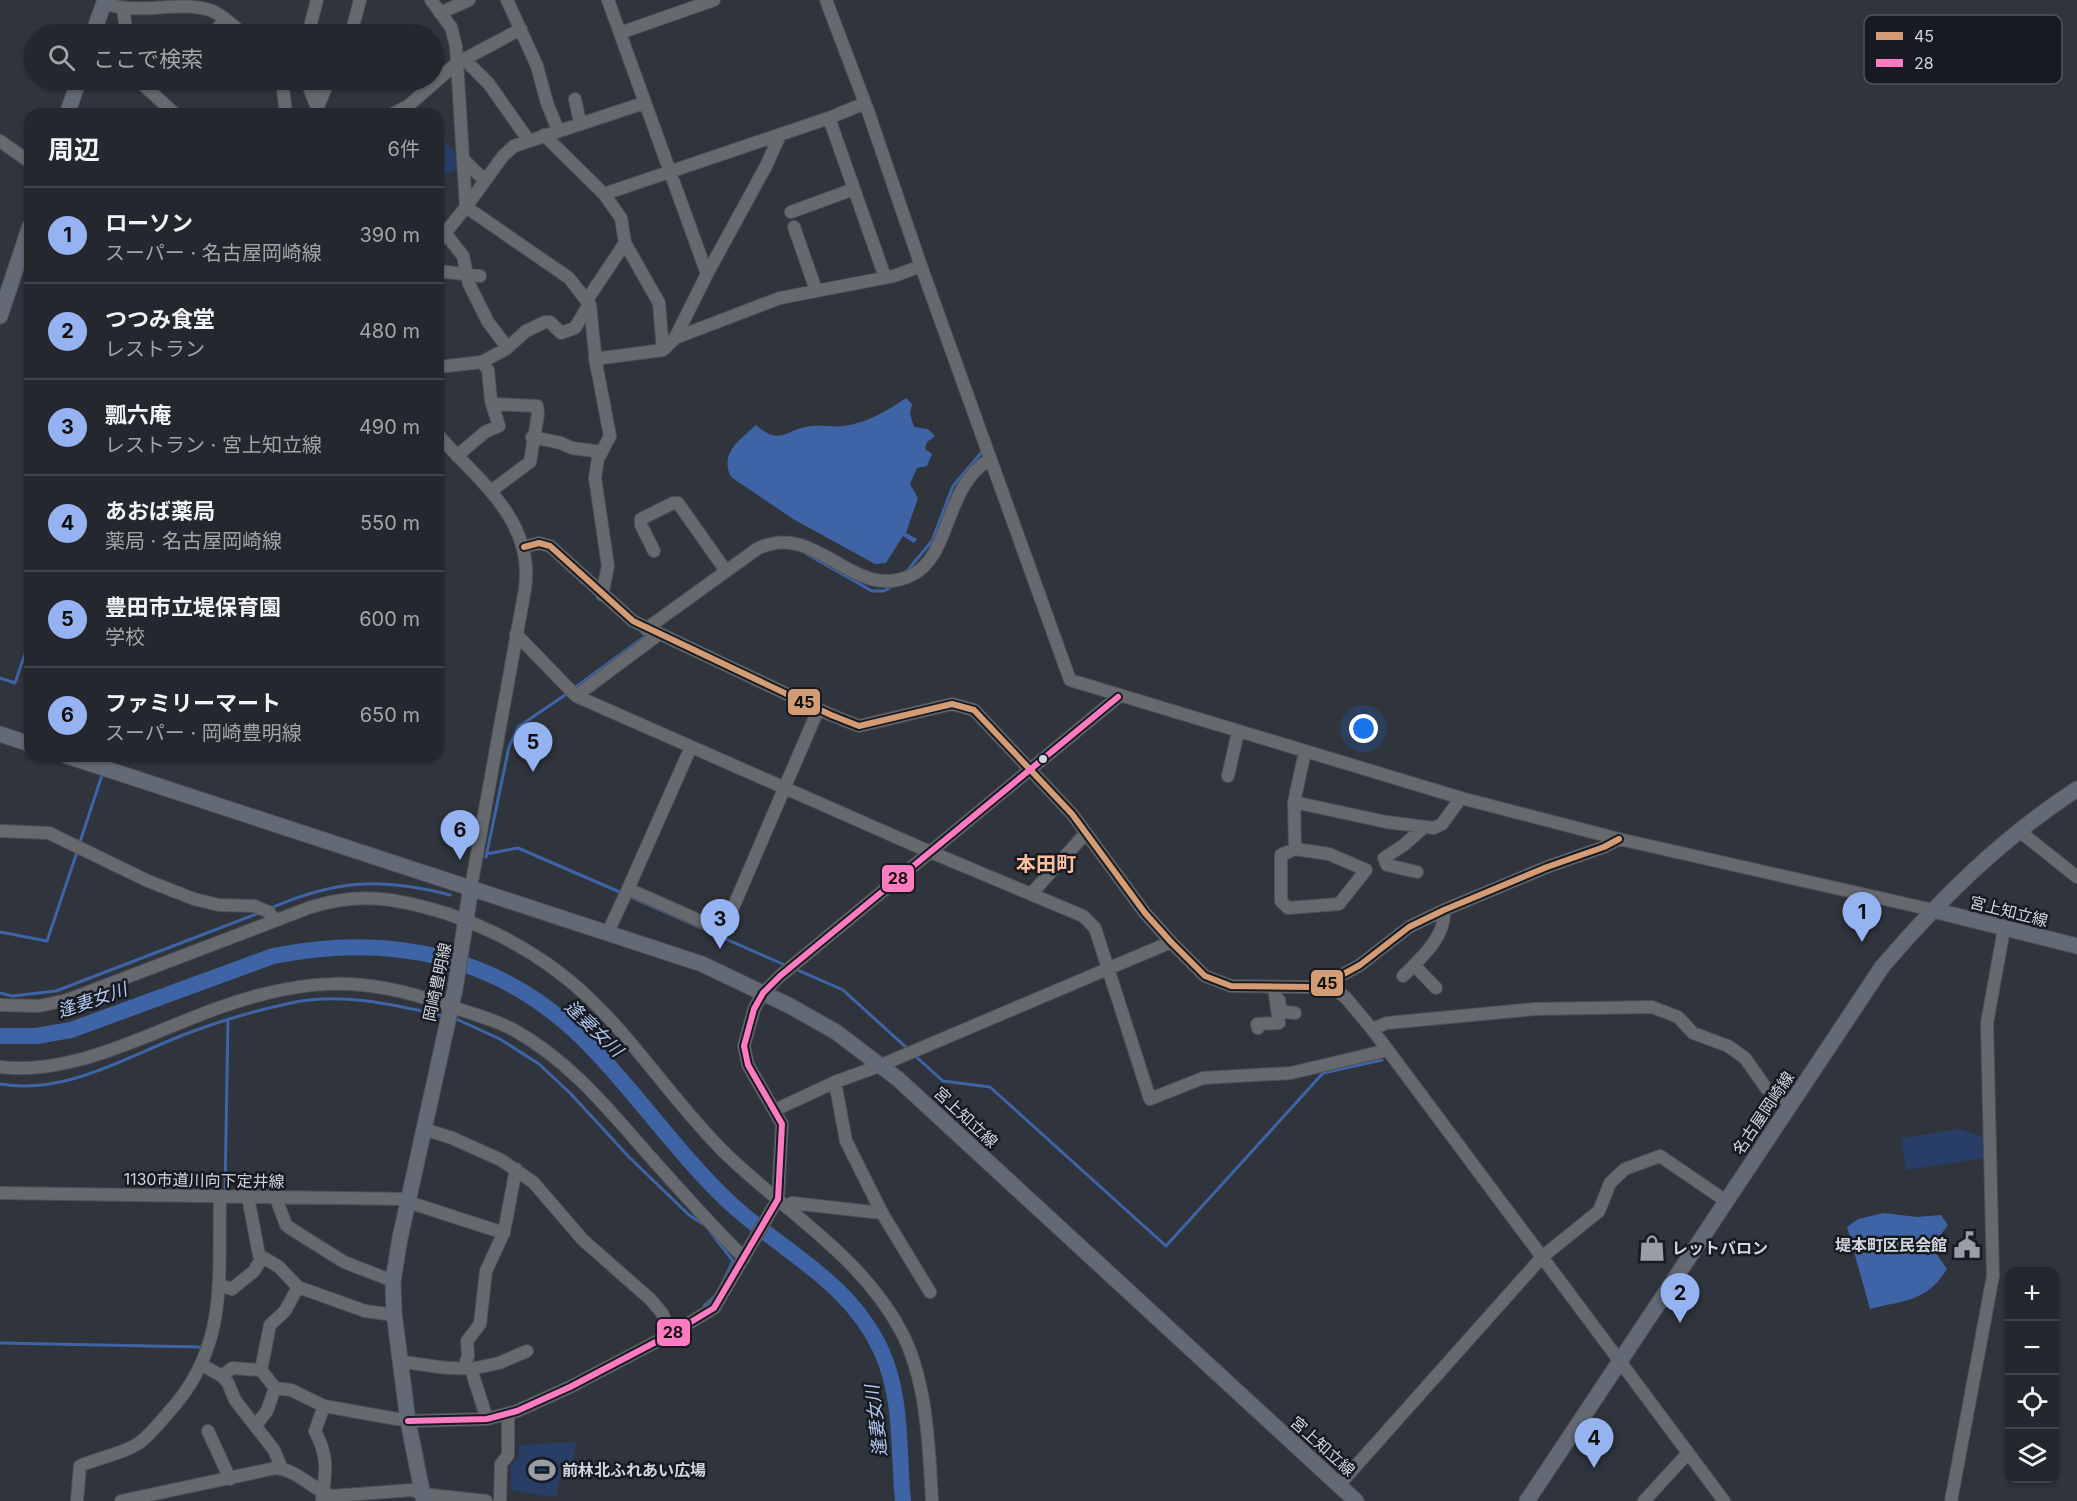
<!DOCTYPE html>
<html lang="ja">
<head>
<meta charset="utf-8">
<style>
  body { margin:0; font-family:Inter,"Noto Sans JP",sans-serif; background:#2c2f35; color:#f1f3f6 }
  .controls { position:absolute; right:18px; bottom:18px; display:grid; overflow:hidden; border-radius:12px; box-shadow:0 2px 4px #0004 }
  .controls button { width:54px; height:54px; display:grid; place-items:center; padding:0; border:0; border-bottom:2px solid #414449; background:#24272d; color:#f1f3f6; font:30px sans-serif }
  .you { position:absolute; left:1364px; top:729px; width:21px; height:21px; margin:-15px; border:4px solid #fff; border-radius:50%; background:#1a73e8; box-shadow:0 0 0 9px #1a73e833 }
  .badge { display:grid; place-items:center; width:39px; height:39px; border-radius:50%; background:#95b2f1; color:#111; font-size:20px; font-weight:700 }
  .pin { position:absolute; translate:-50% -50px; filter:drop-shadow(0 2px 3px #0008) }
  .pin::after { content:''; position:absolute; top:32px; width:21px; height:18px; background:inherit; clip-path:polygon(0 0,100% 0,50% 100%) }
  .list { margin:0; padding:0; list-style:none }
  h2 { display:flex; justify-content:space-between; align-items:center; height:78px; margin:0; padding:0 24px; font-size:26px }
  h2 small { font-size:20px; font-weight:400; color:#a3a5aa }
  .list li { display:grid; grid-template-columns:39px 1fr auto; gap:18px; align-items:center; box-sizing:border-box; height:96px; padding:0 24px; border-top:2px solid #414449 }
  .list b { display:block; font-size:22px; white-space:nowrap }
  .list p { margin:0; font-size:20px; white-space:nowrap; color:#a3a5aa }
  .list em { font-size:20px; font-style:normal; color:#a3a5aa }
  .icon { flex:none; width:33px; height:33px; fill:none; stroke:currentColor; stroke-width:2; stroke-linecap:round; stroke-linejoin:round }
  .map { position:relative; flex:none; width:2077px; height:1501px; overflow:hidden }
  .search { position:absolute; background:#24272d; box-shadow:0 2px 4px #0004; left:24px; top:24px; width:420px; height:66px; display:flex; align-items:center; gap:15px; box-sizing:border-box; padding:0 21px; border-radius:33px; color:#a3a5aa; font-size:22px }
  .panel { position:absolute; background:#24272d; box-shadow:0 2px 4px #0004; left:24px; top:108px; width:420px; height:654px; border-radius:18px }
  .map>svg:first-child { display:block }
</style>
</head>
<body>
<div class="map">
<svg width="2077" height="1501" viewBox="0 0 2077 1501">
  <rect width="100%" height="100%" fill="#30343c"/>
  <!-- green -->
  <path fill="#283e66" d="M438 137C449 145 459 152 461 167L443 175 445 193 438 195Z
    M1961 1129 1986 1139V1158L1906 1170 1901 1138Z
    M576 1442 571 1478 560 1476 556 1497 511 1490V1465L519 1456V1445Z"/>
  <!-- water -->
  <path fill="#3e64a6" d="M906 398 912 404 910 414 914 427 928 429 935 436 927 442 925 449 932 454 927 466 917 468 910 484 918 498 906 533 917 539 914 543 903 536 886 563 875 564 793 519 731 477C719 453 740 440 756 425 781 447 785 429 811 426 822 425 833 427 843 426 867 423 887 411 906 398Z
    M1884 1213 1917 1217 1941 1215 1948 1225 1939 1237 1935 1252 1947 1269C1927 1302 1904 1300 1870 1309L1847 1227 1858 1219Z"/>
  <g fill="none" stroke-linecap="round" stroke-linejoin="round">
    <!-- stream -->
    <path stroke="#3e64a6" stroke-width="3" d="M805 553 872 591H884L894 585
      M907 571 932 541 953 486 981 453
      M0 678 15 683 30 639
      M573 689 647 635
      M79 845 103 772
      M486 854 518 848 622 893
      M486 857 509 747 518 727 568 693
      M628 896 710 932
      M271 908C335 880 382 877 450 895
      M0 932 47 941 77 852
      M719 936 787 966
      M793 968 843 990 909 1050
      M0 993 12 996 56 991 259 913
      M454 1018 500 1039 539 1064 570 1093 629 1157 689 1215 706 1226 733 1261 716 1295 704 1306 705 1308
      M914 1055 943 1081 990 1087 1166 1246 1323 1073 1382 1060
      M0 1084C67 1096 131 1054 191 1032 223 1020 258 1010 291 1003 342 992 395 1005 444 1016
      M228 1191H225L228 1020
      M244 1191H272
      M0 1343 201 1347"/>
    <!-- river -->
    <path stroke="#3e64a6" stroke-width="16" d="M0 1036H36L71 1030 273 956C398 931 510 958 598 1054 643 1102 682 1158 730 1203 784 1253 848 1280 881 1350 903 1398 898 1451 903 1501"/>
    <defs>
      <path id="minor" d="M431 0 451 27 456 46 463 159 480 176 488 177
        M507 0 537 66 547 103 558 130
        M826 0 868 111 921 266 1070 680 1461 798 1619 839 1933 910
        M104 3C140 16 175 0 210 10 222 14 234 27 244 34
        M123 10 127 34
        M440 13 469 0
        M620 33 714 0
        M212 34 225 20
        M308 34 317 0
        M351 34 360 0
        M464 59 489 84 529 141
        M138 80 175 114
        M282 80 286 114
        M306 80 318 110
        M575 99 580 123
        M315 114 329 80
        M392 114 408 106 457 63 521 29
        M829 118 885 277
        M544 135 604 194 621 218 625 243 659 303 663 350
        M0 141 30 162
        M604 194 829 118 865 103
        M791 212 854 189
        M794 227 816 290
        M445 233 466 207 463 159
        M438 242 445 233 463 256 469 284 488 322 507 347
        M438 271 480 276
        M707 274 766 166 780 135
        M587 300 625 243
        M675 338 780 298 894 276 921 266
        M595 359 663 350 675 338 707 274 608 0
        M482 362 506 349 526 331 545 322H550L561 333 575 328 589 304
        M438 367 482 362 488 370 491 401 499 426 485 432 457 456
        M438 435C479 481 535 521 525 589L471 887
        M532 437 561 443 572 448 602 452
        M491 491 530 462 538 414 537 406 492 404
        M524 547 539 543 550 546 633 621 831 715 859 726 952 704 974 710 1072 814 1145 913 1171 942 1205 976 1231 986 1311 987 1327 983 1360 965 1409 927 1444 910 1547 867 1604 847 1619 839
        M654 551 641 525V519L673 503H678L726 571
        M602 595 608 566 595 478 598 459 610 436 596 363 590 305 569 278 466 207 503 156 514 146 644 103
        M646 629 757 549C817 519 853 604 912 575 952 555 943 488 990 459
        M516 634 576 696 921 848 1083 916 1095 928 1150 1099 1203 1078 1291 1073 1388 1050
        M576 696 658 635
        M1228 776 1238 732
        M1294 802 1386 822 1434 828 1442 824 1461 798
        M2018 830 2077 877
        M0 831 49 833 148 881 194 899 219 905 254 906 269 912 274 921
        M1295 849 1329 854 1366 870 1339 904 1288 908 1281 901V855L1295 849 1294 802 1305 752
        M1417 872 1387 865 1384 858 1404 845 1423 828
        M628 889 691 747
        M1032 893 1086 833
        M608 932 628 889 723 931 818 710
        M1414 965 1436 988
        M1403 976C1421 958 1446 937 1444 910
        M1327 983 1346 998 1372 1029 1724 1501
        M1279 1000 1280 1007 1284 1012 1295 1013
        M0 1005 39 1006 67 1000 311 907C362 892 395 898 445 913 499 931 548 959 589 998 639 1046 677 1106 726 1154 786 1212 861 1256 901 1331 927 1380 929 1446 932 1501
        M1258 1028 1257 1024 1279 1023 1274 987
        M1372 1029 1387 1023 1535 1009 1652 1007 1678 1017 1693 1033 1728 1046 1745 1058 1766 1088 1791 1102
        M0 1067C75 1076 152 1031 221 1007 303 978 363 975 446 1005 469 1013 492 1018 514 1030 568 1060 606 1106 646 1152 678 1188 710 1224 744 1258
        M835 1082 846 1141 882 1213 930 1292
        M775 1110 835 1082 879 1066 1171 942
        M424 1129 452 1138 501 1160 533 1182 583 1240 650 1299 662 1313 671 1334
        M0 1193 408 1199
        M248 1197 259 1255 279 1267 298 1287 285 1311 270 1325 261 1370 275 1388 267 1411 256 1425
        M276 1198 286 1225 293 1230 344 1262 393 1281
        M408 1202 504 1233
        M789 1209 792 1203 882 1213
        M219 1285 232 1289 254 1271 262 1258
        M298 1287 365 1311 394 1315
        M400 1362C422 1363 442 1370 464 1368
        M202 1365 222 1376 228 1383 235 1400 274 1450 282 1469
        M471 1369 499 1363 527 1351
        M222 1376 232 1368 261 1370
        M275 1388 291 1390 324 1406 397 1419H407
        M487 1419 471 1369 464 1368 468 1356 467 1341 480 1324 486 1271 504 1232 516 1169
        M408 1421 487 1419 517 1411 570 1387 671 1334 714 1308 778 1199 782 1124 748 1065 744 1046 754 1009 763 993 780 976 1118 697
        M208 1431 230 1479
        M1339 1485 1542 1257 1599 1211 1610 1183 1625 1169 1660 1156 1726 1201
        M322 1499C326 1471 329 1458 315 1431L324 1406
        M77 1501 80 1466C99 1457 121 1455 139 1443 150 1435 159 1423 168 1413 229 1347 218 1280 220 1197
        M121 1501 276 1468C300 1471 311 1489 332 1496L412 1490 422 1494 486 1501
        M500 1501 501 1464 508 1455V1414
        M1644 1501 1688 1453
        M1951 1501 1993 1276 1987 1023 2004 929"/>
      <path id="major" d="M93 34 105 0
        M67 114 79 80
        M0 316 30 226
        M0 734 30 744
        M67 756 702 964 790 1006 836 1032 898 1079 1356 1501
        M1933 910 2077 946
        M424 1501 408 1421 394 1313 393 1281 400 1238 455 989 471 887
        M1527 1501 1882 967C1940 899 2002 838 2077 789"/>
    </defs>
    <!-- minor casing -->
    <use href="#minor" stroke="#4e5157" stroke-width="14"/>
    <!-- major casing -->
    <use href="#major" stroke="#4e5157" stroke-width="17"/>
    <!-- minor -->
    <use href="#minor" stroke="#666a6f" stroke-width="12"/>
    <!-- major -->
    <use href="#major" stroke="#636a75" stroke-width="15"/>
    <defs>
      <path id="bus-1" d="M524 547 539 543 550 546 633 621 831 715 859 726 952 704 974 710 1072 814 1145 913 1171 942 1205 976 1231 986 1311 987 1327 983 1360 965 1409 927 1444 910 1547 867 1604 847 1619 839"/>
      <path id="bus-2" d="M408 1421 487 1419 517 1411 570 1387 671 1334 714 1308 778 1199 782 1124 748 1065 744 1046 754 1009 763 993 780 976 1118 697"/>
    </defs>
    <!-- bus-1 casing -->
    <use href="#bus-1" stroke="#171b21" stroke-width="10"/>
    <!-- bus-2 casing -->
    <use href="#bus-2" stroke="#171b21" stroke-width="10"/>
    <!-- bus-1 -->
    <use href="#bus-1" stroke="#d39c74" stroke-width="6"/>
    <!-- bus-2 -->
    <use href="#bus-2" stroke="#fe7ac1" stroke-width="6"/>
  </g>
  <!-- icons -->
  <defs>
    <symbol id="civic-bare" viewBox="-9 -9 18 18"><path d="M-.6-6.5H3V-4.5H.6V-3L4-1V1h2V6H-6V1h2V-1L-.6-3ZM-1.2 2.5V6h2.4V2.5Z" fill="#999da5" stroke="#171b21" stroke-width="2.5" paint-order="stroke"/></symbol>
    <symbol id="shop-bare" viewBox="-9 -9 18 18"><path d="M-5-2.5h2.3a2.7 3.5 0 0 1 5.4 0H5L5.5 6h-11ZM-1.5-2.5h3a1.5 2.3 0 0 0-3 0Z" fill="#999da5" stroke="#171b21" stroke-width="2.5" paint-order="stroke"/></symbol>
    <symbol id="stadium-bare" viewBox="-9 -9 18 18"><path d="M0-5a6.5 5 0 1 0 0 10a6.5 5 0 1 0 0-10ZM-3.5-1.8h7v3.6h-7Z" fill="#999da5" stroke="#171b21" stroke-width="2.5" paint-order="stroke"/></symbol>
  </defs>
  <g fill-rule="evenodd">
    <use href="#civic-bare" x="1948" y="1226" width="38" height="38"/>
    <use href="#shop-bare" x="1633" y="1229" width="38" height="38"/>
    <use href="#stadium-bare" x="523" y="1451" width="38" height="38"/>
  </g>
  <!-- markers -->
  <circle fill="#d1d6de" stroke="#171b21" stroke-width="2" cx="1043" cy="759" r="5"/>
  <g text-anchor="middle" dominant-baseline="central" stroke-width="5" stroke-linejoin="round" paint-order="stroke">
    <!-- street labels -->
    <g font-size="16" fill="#d1d6de" stroke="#171b21">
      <text transform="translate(2009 911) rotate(14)">宮上知立線</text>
      <text transform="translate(437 982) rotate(-78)">岡崎豊明線</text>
      <text transform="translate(1763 1113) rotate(-56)">名古屋岡崎線</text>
      <text transform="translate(966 1117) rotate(43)">宮上知立線</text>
      <text transform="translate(204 1180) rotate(1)">1130市道川向下定井線</text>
      <text transform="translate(1323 1446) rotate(42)">宮上知立線</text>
    </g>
    <!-- poi labels -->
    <g font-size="16" font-weight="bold" fill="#d1d6de" stroke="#171b21" text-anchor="start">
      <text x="1947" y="1245" text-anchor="end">堤本町区民会館</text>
      <text x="1672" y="1248">レットバロン</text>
      <text x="562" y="1470">前林北ふれあい広場</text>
    </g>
    <!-- water labels -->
    <g font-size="18" font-style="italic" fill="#b0c8f0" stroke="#171b21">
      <text transform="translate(92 1000) rotate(-19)">逢妻女川</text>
      <text transform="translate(594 1028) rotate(44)">逢妻女川</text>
      <text transform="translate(876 1421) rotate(-97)">逢妻女川</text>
    </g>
    <!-- quarter labels -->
    <g font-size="20" font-weight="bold" fill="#f9bf9f" stroke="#171b21">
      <text x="1046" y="864">本田町</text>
    </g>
  </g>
  <!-- legend -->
  <rect x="1864" y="15" width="198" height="69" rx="9" fill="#171b21" stroke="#4f535a" stroke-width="1.5"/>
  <rect x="1876" y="32" width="27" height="8" fill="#d39c74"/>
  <rect x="1876" y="59" width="27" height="8" fill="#fe7ac1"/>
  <g font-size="16" fill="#d1d6de">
    <text x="1914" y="42">45</text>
    <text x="1914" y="69">28</text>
  </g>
  <g stroke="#171b21" stroke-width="2">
    <rect x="787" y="688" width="34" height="28" rx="6" fill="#d39c74"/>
    <rect x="881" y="864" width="34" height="29" rx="6" fill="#fe7ac1"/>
    <rect x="1310" y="969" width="34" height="28" rx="6" fill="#d39c74"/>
    <rect x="656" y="1318" width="35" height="29" rx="6" fill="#fe7ac1"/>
  </g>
  <g font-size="16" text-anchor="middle" font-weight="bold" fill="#111">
    <text x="804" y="708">45</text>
    <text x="898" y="884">28</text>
    <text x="1327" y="989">45</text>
    <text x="673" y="1338">28</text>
  </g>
</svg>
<div class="controls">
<button>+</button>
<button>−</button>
<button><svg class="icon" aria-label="locate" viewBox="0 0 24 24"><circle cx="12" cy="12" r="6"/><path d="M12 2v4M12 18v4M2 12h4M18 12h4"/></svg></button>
<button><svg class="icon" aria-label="layers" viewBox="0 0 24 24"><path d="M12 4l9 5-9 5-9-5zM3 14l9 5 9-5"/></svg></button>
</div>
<div class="you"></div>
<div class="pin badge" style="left:1862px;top:942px">1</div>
<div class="pin badge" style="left:1680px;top:1323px">2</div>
<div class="pin badge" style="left:720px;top:949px">3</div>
<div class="pin badge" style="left:1594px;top:1468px">4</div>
<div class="pin badge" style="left:533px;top:772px">5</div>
<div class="pin badge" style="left:460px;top:860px">6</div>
<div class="search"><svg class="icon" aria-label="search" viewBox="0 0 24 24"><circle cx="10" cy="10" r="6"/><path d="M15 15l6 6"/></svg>ここで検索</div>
<section class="panel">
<h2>周辺<small>6件</small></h2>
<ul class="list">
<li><span class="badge">1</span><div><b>ローソン</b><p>スーパー · 名古屋岡崎線</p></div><em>390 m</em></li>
<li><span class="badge">2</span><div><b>つつみ食堂</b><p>レストラン</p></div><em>480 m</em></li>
<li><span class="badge">3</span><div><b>瓢六庵</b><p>レストラン · 宮上知立線</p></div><em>490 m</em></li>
<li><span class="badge">4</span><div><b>あおば薬局</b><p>薬局 · 名古屋岡崎線</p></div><em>550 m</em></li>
<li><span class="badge">5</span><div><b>豊田市立堤保育園</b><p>学校</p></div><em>600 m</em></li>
<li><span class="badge">6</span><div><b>ファミリーマート</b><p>スーパー · 岡崎豊明線</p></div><em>650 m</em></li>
</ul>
</section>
</div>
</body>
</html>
